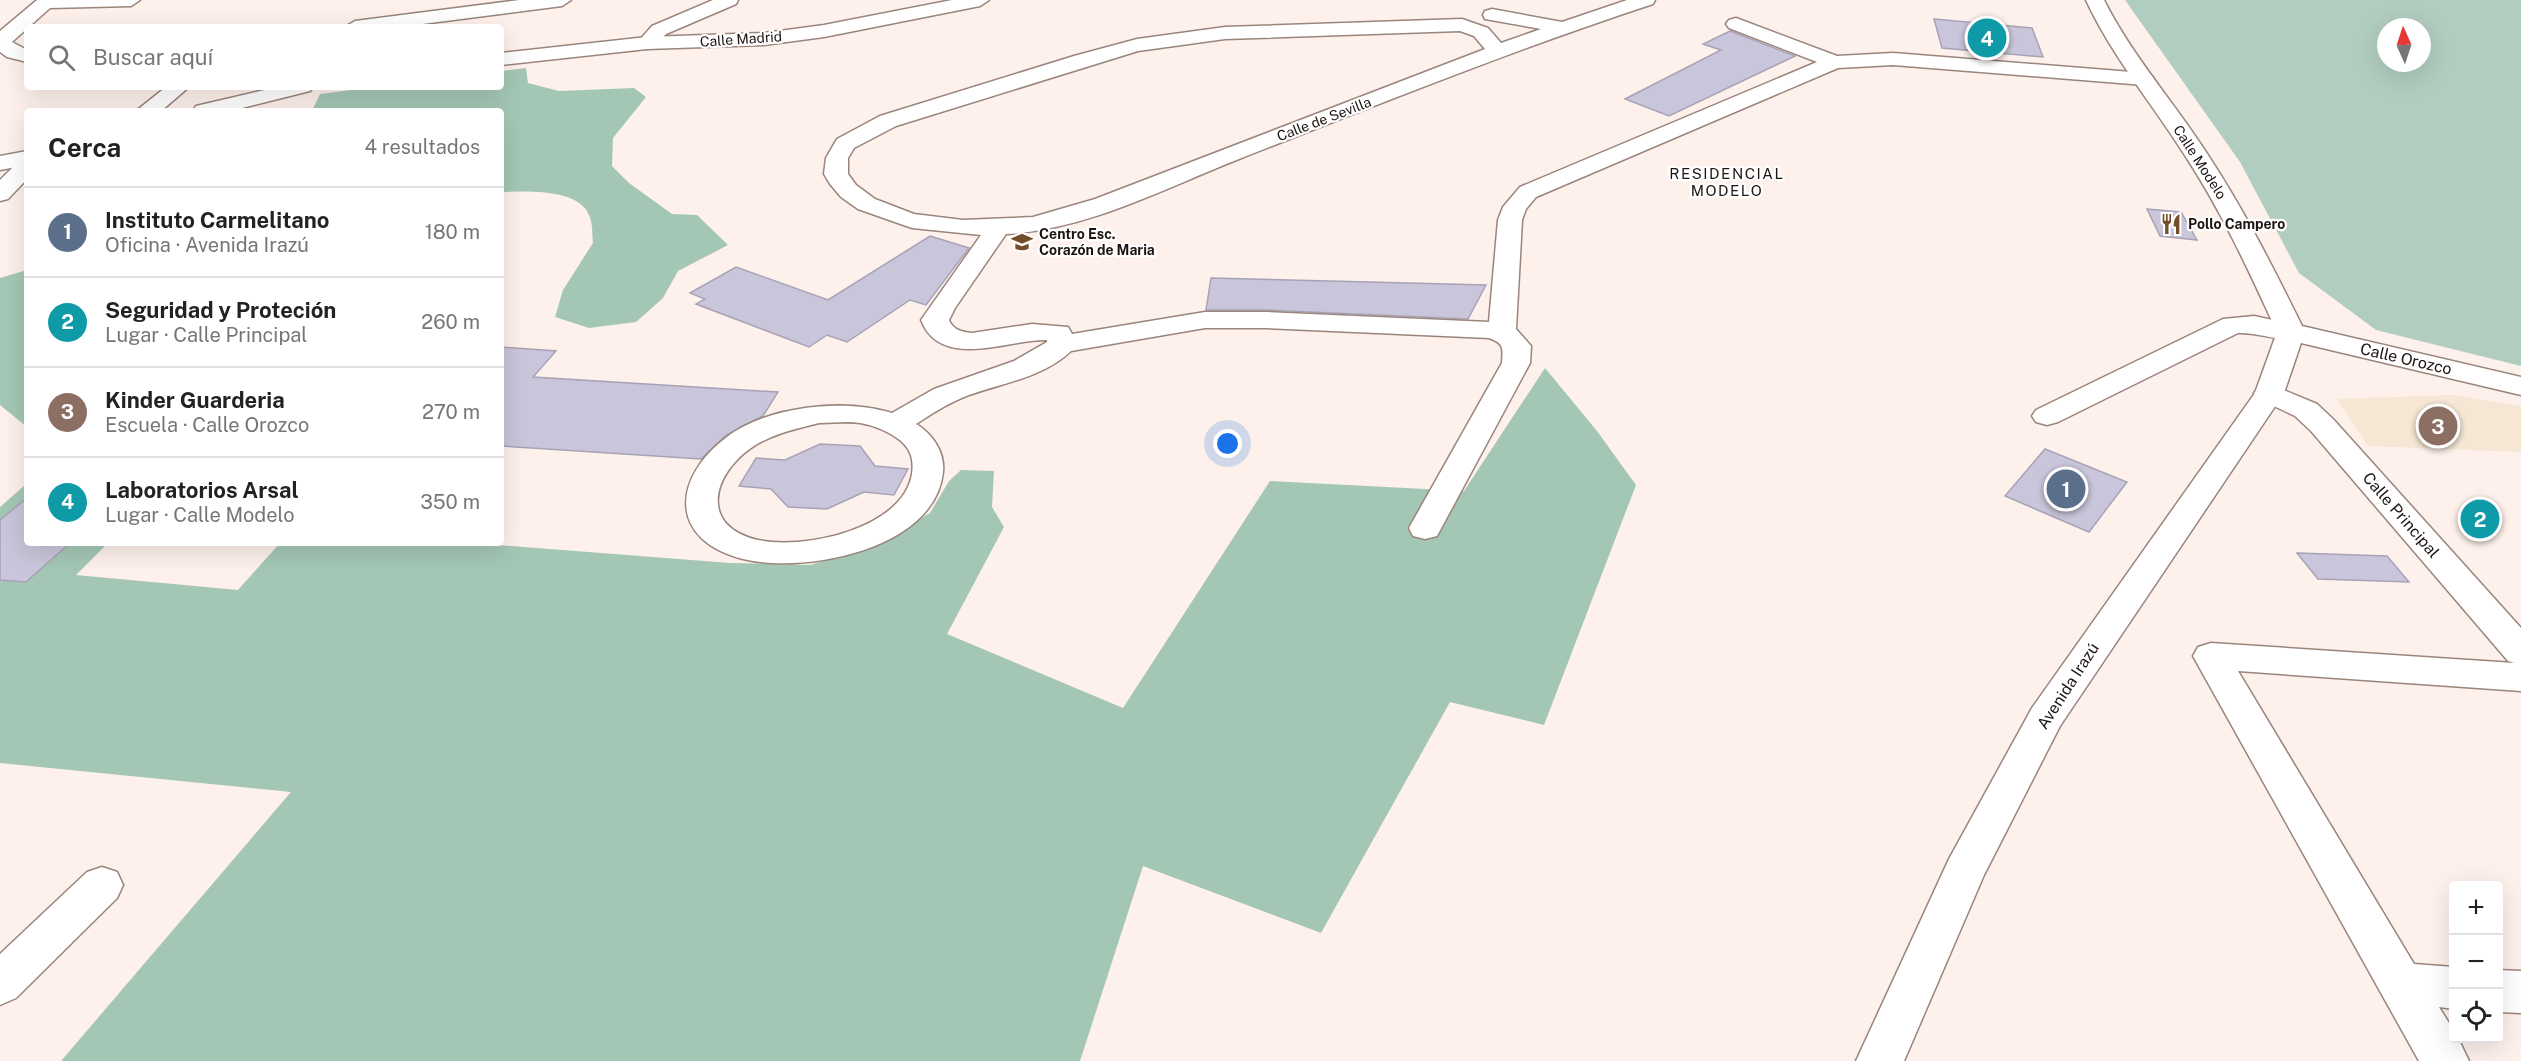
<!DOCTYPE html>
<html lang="es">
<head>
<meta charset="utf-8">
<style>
  body { margin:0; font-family:"Public Sans",sans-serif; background:#f2f2f2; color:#222 }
  .controls { position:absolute; right:18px; bottom:18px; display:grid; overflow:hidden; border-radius:6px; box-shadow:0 6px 24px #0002 }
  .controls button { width:54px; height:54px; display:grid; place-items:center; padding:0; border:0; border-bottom:2px solid #e0e0e0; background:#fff; color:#222; font:30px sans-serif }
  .compass { position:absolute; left:2377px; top:18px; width:54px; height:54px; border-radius:50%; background:#fff; box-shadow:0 6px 24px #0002; rotate:357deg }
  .you { position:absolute; left:1228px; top:444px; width:21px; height:21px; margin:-15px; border:4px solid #fff; border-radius:50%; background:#1a73e8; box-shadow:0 0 0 9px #1a73e833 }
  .badge { display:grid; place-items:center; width:39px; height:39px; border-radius:50%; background:#734d2a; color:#fff; font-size:20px; font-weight:700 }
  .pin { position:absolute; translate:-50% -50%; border:3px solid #fff; box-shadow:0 2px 6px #0006 }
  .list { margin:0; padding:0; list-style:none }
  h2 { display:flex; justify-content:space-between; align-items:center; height:78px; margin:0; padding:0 24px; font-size:26px }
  h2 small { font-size:20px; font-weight:400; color:#767676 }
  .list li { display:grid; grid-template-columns:39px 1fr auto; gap:18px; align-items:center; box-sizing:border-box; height:90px; padding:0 24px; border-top:2px solid #e0e0e0 }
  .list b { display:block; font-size:22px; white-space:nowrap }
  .list p { margin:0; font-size:20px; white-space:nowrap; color:#767676 }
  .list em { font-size:20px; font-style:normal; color:#767676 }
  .icon { flex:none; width:33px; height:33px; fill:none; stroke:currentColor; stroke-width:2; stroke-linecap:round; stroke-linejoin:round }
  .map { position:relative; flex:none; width:2521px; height:1061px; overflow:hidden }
  .search { position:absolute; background:#fff; box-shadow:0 6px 24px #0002; left:24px; top:24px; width:480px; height:66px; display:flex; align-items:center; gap:15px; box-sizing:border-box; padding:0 21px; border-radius:6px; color:#767676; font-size:22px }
  .panel { position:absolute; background:#fff; box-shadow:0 6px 24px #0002; left:24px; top:108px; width:480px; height:438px; border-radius:6px }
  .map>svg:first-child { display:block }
</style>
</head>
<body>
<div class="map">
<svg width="2521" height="1061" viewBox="0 0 2521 1061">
  <rect width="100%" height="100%" fill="#fef0ea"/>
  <!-- education -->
  <path fill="#f5e7d4" d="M2452 395 2521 406V452L2368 446 2337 399Z"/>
  <!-- green -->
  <path fill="#b1cdbf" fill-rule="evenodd" d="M2125 0H2521V366L2376 330 2299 273 2240 162ZM2386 27H2422V63H2386Z"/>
  <!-- forest -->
  <path fill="#a4c7b5" d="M526 68 528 83 559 91 634 88 646 97 613 138 612 166 629 183 672 214 697 215 728 245 678 271 663 298 636 322 589 328 555 317 563 290 593 243C592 235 593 223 589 215 579 188 524 191 501 192V111H312L320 94 375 87H501V71Z
    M27 270V427L0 405V278Z
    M1545 368 1597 431 1636 485 1544 725 1450 702 1321 933 1143 866 1080 1061H61L291 792 0 763V507L24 486H27V543H108L76 575 238 590 280 543H472L730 563 810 565 875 545 930 513 949 481 961 470 994 471 992 507 1004 527 947 634 1123 708 1270 481 1464 491Z"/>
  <!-- building -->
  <path fill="#c9c5da" stroke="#a7a3b7" stroke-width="1.5" d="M1934 19 2032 28 2043 57 1942 48Z
    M1730 31 1795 56 1669 116 1625 99 1721 50 1703 44Z
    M2147 209 2181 212 2197 240 2160 236Z
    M930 236 969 248 926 305 910 300 847 342 827 335 809 347 696 304 705 299 690 293 736 267 828 300Z
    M1211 278 1486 285 1468 319 1267 310H1206Z
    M501 347 556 351 533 377 778 392 763 416 726 435 701 459 501 446Z
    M820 444 860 446 875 466 908 469 894 495 864 492 827 509 788 507 771 489 739 486 756 458 785 460Z
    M2045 449 2127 482 2089 532 2005 496Z
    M27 498V543H70L26 582 0 580V520Z
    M2297 553 2387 556 2409 582 2318 579Z"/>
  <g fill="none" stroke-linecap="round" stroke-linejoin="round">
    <defs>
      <path id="minor" d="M37 0H140L131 6 50 8 12 42 27 50V62L7 57 0 52V31Z
        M519 0H571L562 6 399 27H345L355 21Z
        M713 0H738L736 4 666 34 654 47 647 49 637 43 652 26Z
        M1627 0H1655L1653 4C1513 50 1376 105 1239 159 1165 188 1087 230 1006 234L955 308 949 320C953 330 962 332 972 333L1032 324 1068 327 1072 334 1205 312H1267L1489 322 1498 220 1503 207 1520 187 1817 62 1729 28 1726 24 1729 20 1736 18 1837 56 1893 53 2144 73 2151 75 2154 79 2151 83 2144 85 1893 65 1838 68 1536 197 1526 209 1522 220 1516 329 1531 346 1530 363 1437 536 1425 539 1413 536 1409 528 1502 363C1503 348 1504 343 1489 338L1267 328H1205L1071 351C1044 377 1003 383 969 395 950 402 933 413 916 424 933 434 945 453 943 472 935 550 804 574 743 559 668 540 672 478 727 437 768 406 844 398 892 413L934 389 1014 361 1047 342V340C1008 339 941 371 921 320L981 235 912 228 858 209 841 197 830 184 824 174 826 158 837 139 880 116 1074 56 1137 39 1225 27 1462 19 1488 28 1501 43 1541 29 1485 19 1483 15 1485 11 1492 9 1562 22ZM1460 31 1474 36 1485 49 1095 199 1033 217 963 220 914 214 875 199 856 185 848 174V158L854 148 896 126 1138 51 1225 39ZM819 423C833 423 847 421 860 423 874 425 890 432 901 441 911 450 914 460 912 474 903 529 804 550 758 540 700 527 711 476 751 448 771 434 796 429 819 423Z
        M166 87H189L161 111H136Z
        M27 159V179L8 199 0 201V180L19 161Z
        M2254 316 2301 326 2305 332 2301 338C2281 343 2259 332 2238 333L2058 422 2047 425 2036 422 2032 416 2036 410 2223 319Z
        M2269 384 2317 404 2333 419 2521 628V691L2238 671 2414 964 2454 967V1009L2439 1007 2454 1031V1038H2458L2469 1061H2419L2193 656 2198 647 2211 643 2514 663 2508 661 2311 431 2295 416 2259 399 2254 393 2259 387Z
        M102 867 117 872 123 885 117 898 16 998 0 1005V954L87 872Z
        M2498 970 2521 971V1013L2498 1012Z"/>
      <path id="tertiary" d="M952 0H989L980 6 824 37 764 45 647 49 501 65V53L647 37 764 33 824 25Z
        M2086 0H2104C2132 56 2174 102 2208 155 2244 210 2273 267 2302 326L2521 377V395L2301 343 2284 393 2060 726 1984 875 1904 1061H1856L1949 859 2032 708 2255 393 2277 332C2249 271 2221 210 2184 154 2151 102 2112 56 2086 0Z
        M277 87H313L310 91 230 111H193L196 106Z
        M27 151V165L0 170V156Z"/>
    </defs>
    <!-- minor casing -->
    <use href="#minor" stroke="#9a857c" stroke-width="3"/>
    <!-- tertiary casing -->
    <use href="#tertiary" stroke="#9a857c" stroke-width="3"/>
    <!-- minor -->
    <use href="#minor" fill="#fff" fill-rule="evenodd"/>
    <!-- tertiary -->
    <use href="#tertiary" fill="#fff" fill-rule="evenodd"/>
  </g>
  <!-- icons -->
  <defs>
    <symbol id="restaurant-bare" viewBox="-9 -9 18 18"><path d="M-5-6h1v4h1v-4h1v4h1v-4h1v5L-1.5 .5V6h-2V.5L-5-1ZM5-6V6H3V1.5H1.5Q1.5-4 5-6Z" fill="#734d2a" stroke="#fff" stroke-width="2.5" paint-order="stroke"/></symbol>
    <symbol id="school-bare" viewBox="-9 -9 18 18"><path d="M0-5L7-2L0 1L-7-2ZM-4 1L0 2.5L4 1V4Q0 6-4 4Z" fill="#734d2a" stroke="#fff" stroke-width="2.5" paint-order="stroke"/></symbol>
  </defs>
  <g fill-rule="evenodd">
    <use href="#restaurant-bare" x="2156" y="209" width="30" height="30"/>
    <use href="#school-bare" x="1007" y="227" width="30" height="30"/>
  </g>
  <g text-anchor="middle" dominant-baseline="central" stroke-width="4.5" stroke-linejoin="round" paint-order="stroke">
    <!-- far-street labels -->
    <g font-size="14" fill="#1d1512" stroke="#fff">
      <text transform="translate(741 39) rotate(-4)">Calle Madrid</text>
      <text transform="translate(1324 119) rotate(-21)">Calle de Sevilla</text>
      <text transform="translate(2200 162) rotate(57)">Calle Modelo</text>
    </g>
    <!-- far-poi labels -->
    <g font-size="14" font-weight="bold" fill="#1d1512" stroke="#fff" text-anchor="start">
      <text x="2188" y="224">Pollo Campero</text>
      <text x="1039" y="234">Centro Esc.<tspan x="1039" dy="16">Corazón de Maria</tspan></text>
    </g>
    <!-- far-neighbourhood labels -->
    <g font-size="15" letter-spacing="1.5" fill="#1d1512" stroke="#fff">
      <text x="1727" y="173">RESIDENCIAL<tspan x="1727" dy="17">MODELO</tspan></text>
    </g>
    <!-- street labels -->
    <g font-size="16" fill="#1d1512" stroke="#fff">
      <text transform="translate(2406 359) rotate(13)">Calle Orozco</text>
      <text transform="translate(2401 515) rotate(49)">Calle Principal</text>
      <text transform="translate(2068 686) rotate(-57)">Avenida Irazú</text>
    </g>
  </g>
</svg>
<div class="controls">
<button>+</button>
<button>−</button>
<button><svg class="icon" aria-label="locate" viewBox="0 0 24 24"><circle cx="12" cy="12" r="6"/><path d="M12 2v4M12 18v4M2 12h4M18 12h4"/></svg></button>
</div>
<svg class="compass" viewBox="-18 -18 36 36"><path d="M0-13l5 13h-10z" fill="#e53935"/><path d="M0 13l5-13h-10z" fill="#767676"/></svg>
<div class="you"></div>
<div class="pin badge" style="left:2066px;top:489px;background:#5c6f8a">1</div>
<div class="pin badge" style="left:2480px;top:519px;background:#0f9aa8">2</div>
<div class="pin badge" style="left:2438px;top:426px;background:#8d6e63">3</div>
<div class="pin badge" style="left:1987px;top:38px;background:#0f9aa8">4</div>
<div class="search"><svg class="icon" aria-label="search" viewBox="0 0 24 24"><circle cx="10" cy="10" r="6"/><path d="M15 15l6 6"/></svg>Buscar aquí</div>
<section class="panel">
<h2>Cerca<small>4 resultados</small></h2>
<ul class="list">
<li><span class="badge" style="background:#5c6f8a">1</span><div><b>Instituto Carmelitano</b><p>Oficina · Avenida Irazú</p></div><em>180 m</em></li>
<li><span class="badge" style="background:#0f9aa8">2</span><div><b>Seguridad y Proteción</b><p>Lugar · Calle Principal</p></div><em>260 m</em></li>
<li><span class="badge" style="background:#8d6e63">3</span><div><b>Kinder Guarderia</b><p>Escuela · Calle Orozco</p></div><em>270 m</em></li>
<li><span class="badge" style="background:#0f9aa8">4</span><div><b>Laboratorios Arsal</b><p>Lugar · Calle Modelo</p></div><em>350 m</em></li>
</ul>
</section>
</div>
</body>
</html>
